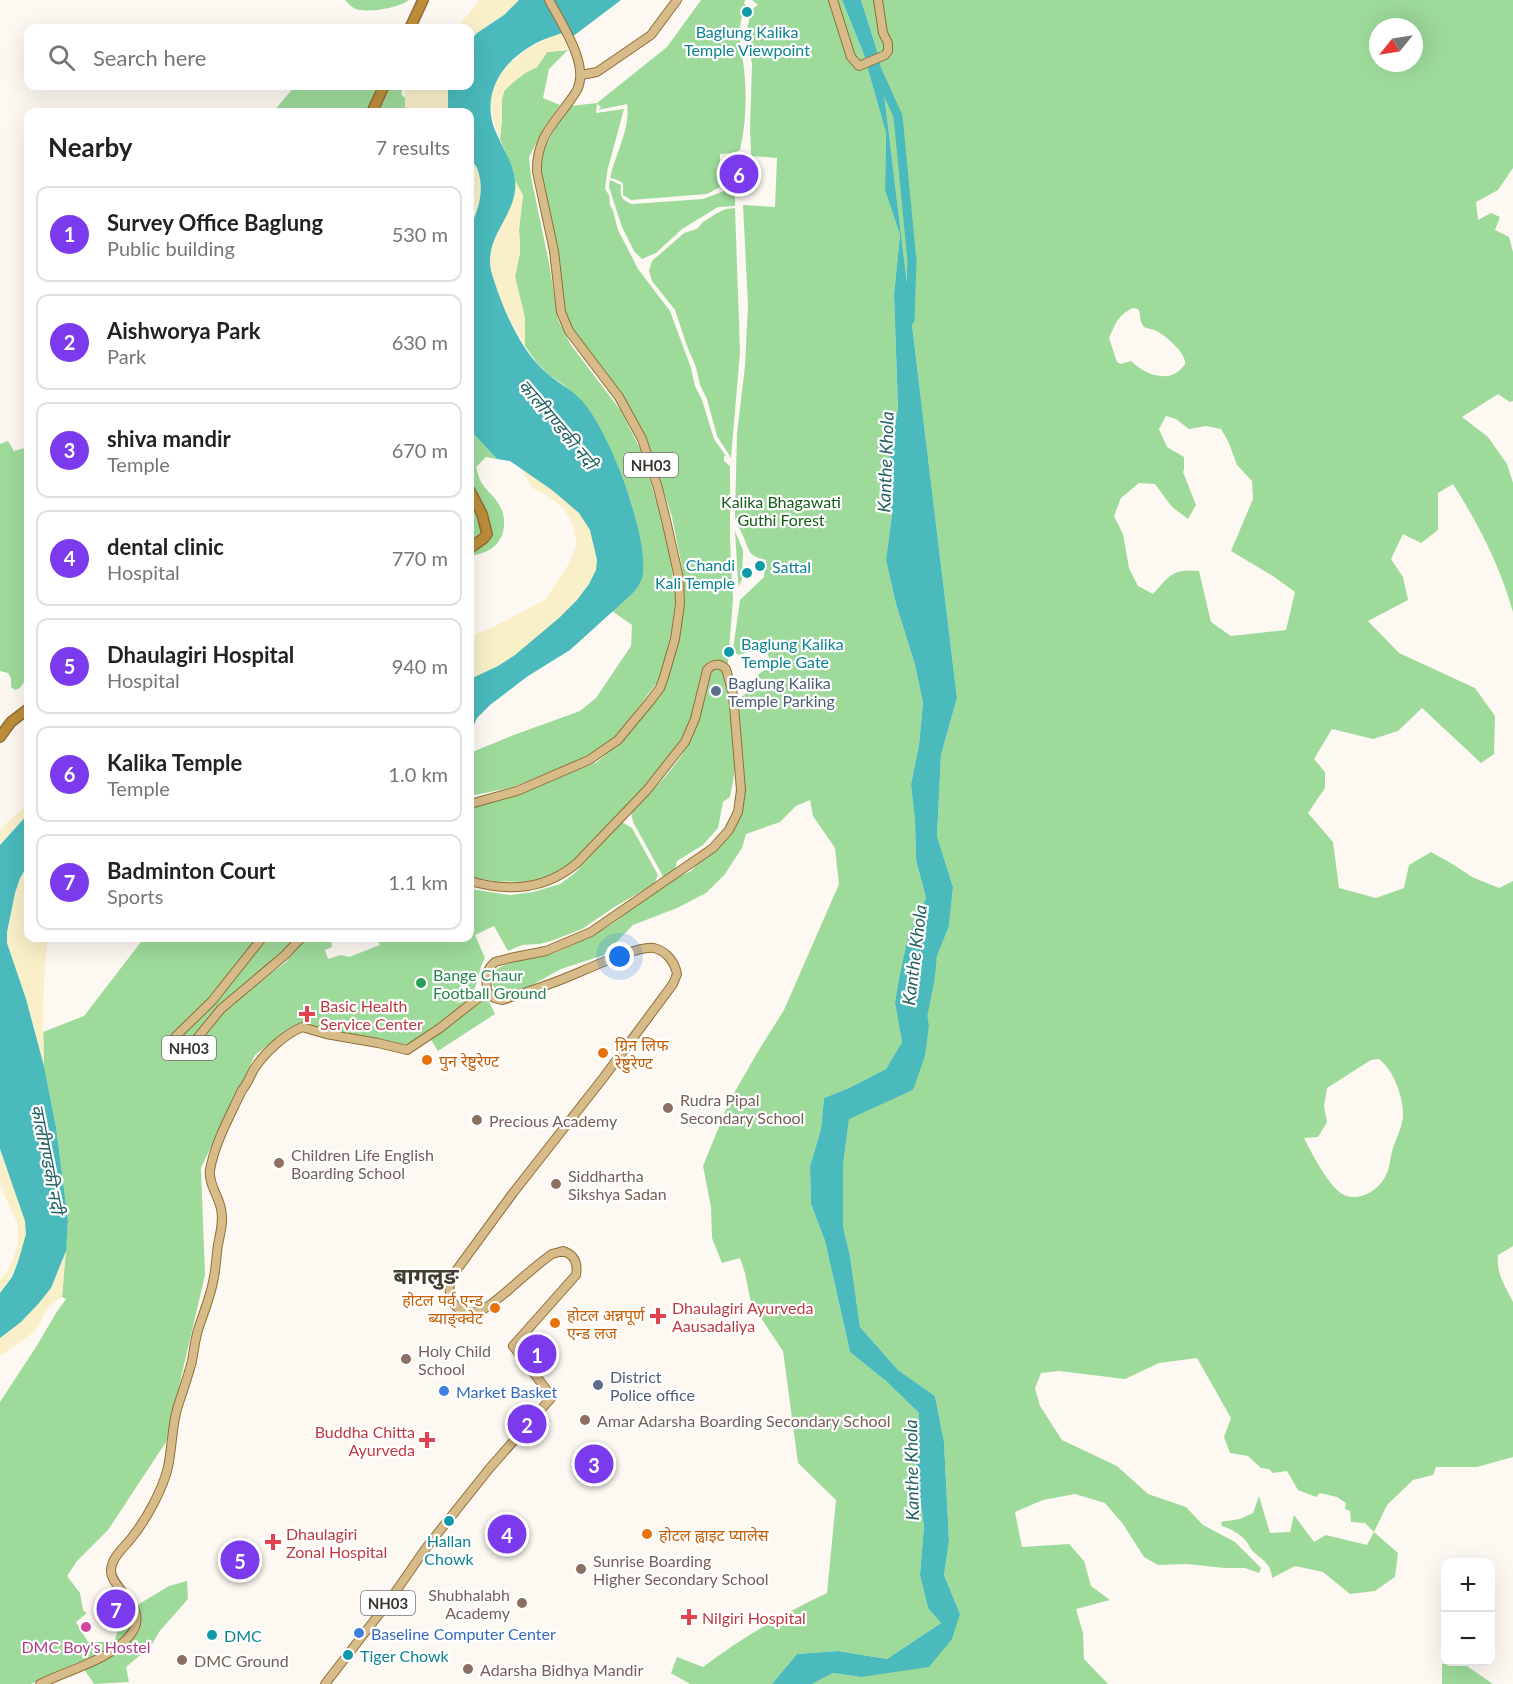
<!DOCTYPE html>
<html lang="en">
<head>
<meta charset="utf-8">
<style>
  body { margin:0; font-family:Lato,"Noto Sans Devanagari",sans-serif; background:#f2f2f2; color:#222 }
  .controls { position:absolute; right:18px; bottom:18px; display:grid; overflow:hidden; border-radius:12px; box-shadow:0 6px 24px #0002 }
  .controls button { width:54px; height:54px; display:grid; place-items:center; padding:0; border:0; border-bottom:2px solid #e0e0e0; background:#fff; color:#222; font:30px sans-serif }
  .compass { position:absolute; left:1369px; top:18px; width:54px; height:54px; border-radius:50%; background:#fff; box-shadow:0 6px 24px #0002; rotate:240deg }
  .you { position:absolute; left:620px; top:957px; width:21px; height:21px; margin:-15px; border:4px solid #fff; border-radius:50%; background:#1a73e8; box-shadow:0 0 0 9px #1a73e833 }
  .badge { display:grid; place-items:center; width:39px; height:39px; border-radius:50%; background:#7c3aed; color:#fff; font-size:20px; font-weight:700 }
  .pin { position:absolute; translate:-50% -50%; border:3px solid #fff; box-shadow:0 2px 6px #0006 }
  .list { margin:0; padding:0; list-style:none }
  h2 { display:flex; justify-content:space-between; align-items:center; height:78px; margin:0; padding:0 24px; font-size:26px }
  h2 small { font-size:20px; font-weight:400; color:#767676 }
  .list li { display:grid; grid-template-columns:39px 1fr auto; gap:18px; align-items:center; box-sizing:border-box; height:96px; margin:0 12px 12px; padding:0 12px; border:2px solid #e0e0e0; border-radius:12px }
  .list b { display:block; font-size:22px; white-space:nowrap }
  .list p { margin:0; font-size:20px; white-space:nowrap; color:#767676 }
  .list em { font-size:20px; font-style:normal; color:#767676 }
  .icon { flex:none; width:33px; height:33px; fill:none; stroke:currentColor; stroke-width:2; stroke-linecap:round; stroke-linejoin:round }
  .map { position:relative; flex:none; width:1513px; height:1684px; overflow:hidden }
  .search { position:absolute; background:#fff; box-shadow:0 6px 24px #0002; left:24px; top:24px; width:450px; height:66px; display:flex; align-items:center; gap:15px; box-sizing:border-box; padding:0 21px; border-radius:12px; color:#767676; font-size:22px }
  .panel { position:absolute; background:#fff; box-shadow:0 6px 24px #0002; left:24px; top:108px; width:450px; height:834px; border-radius:12px }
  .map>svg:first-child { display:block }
</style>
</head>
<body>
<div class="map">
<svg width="1513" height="1684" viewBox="0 0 1513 1684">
  <rect width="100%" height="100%" fill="#fdf8f2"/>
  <!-- green -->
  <path fill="#9edb9b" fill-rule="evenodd" d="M345 0H409C399 8 368 13 356 9 352 8 348 3 345 0Z
    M701 0H745L744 3 746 5C735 33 741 41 744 69 747 96 746 124 740 150L735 153 720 154V187L707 194 631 200 623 195V183L615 179 610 178C615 154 631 128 627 104L598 110 601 107 597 104 596 113 624 109 607 172 605 189 609 195 610 205 613 211 618 230 638 269 670 311 691 368 695 386 702 400 714 439 726 456H724V461L730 466V542L733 599 728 663 726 664 713 660C699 665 699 689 696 702 692 715 688 731 680 742L639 793 567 869 544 879 527 882 495 881 470 877V808L522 793 548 780 590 765 597 762 620 743 650 708 666 683 676 651 682 621 685 600 682 567 672 517 658 473 644 434 601 367 577 338 571 327 563 304 540 168 542 152 559 122 570 106 597 103 667 47Z
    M752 0H842L863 52 886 133 885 189 900 235 894 295 898 409 892 439 887 479 892 514 886 560 896 604 915 665 923 703 919 745 911 784 915 821 916 860 926 898 908 937 895 1003 902 1042 886 1069 849 1088 824 1098 821 1129 810 1166 811 1204 825 1241 850 1352 886 1381 919 1413 916 1471 924 1526 920 1575 928 1608 941 1623 887 1659 838 1651 797 1654 772 1684H690L671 1673 677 1657 703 1667C741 1638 783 1614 827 1593L836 1500 798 1463 783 1351 751 1303 745 1273 740 1258 722 1263 712 1238 711 1207 703 1166 729 1102 757 1053 784 1010 839 884 835 848 813 816 810 800 796 806 780 822 746 834 742 848 734 860 725 874 706 893 677 908 633 925 604 955 561 969 530 986 512 993H498L492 984V973C509 957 536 961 557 952 578 943 599 933 618 920 623 916 627 911 632 908 650 895 670 880 691 871L739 818 745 784 738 699 747 693 753 680 760 673 767 669C776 644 753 650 739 655L734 652 733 649 740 600 764 577 766 560C750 556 750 554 744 538 741 530 736 525 735 516L737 434 745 366 748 305 743 205 775 207 777 158 752 156 751 153 750 129 752 64 746 32 752 9 758 5Z
    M861 0H1513V168L1498 190 1476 202 1478 220 1491 213 1500 217 1495 230 1509 237 1513 252V401L1510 402 1498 394 1462 417 1488 437 1507 464 1513 483V612C1500 566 1479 525 1453 484L1438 493V530L1421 543 1403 534 1391 559 1403 577 1408 600 1368 621 1399 653 1475 688 1495 716 1494 754 1481 763 1422 708 1398 731 1373 739 1332 729 1314 759 1325 772V788L1308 813 1333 842 1339 888 1376 898 1404 888 1409 865 1431 852 1454 865 1472 877 1499 888 1513 881V1246L1498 1255C1496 1273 1505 1286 1513 1302V1457L1477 1467H1436L1433 1475 1413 1480 1387 1505 1374 1532 1398 1553 1395 1577 1375 1591 1350 1594 1323 1572 1295 1566 1272 1578C1271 1561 1260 1560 1251 1549 1249 1546 1248 1543 1246 1541 1239 1533 1231 1529 1222 1526L1221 1522 1240 1519 1253 1513 1259 1496 1270 1533 1290 1532 1294 1515 1314 1542 1326 1535 1367 1545 1374 1532 1365 1523 1351 1522 1350 1511 1345 1509 1346 1503 1337 1497 1320 1493 1316 1497 1298 1490 1287 1471 1273 1473 1269 1469 1261 1468 1248 1456 1230 1453 1224 1437 1231 1418 1197 1358 1159 1363 1125 1379 1059 1371 1041 1373 1035 1388 1040 1406 1062 1440 1117 1466 1148 1494 1186 1507 1203 1525 1235 1542 1261 1568 1259 1573 1245 1568H1225L1187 1564 1158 1565 1144 1557 1123 1524 1105 1503 1075 1494 1043 1500 1015 1512 1022 1547 1069 1544 1084 1561 1091 1586 1110 1600 1076 1609 1083 1633 1084 1659 1108 1684H812L833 1673 861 1677 960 1614 944 1575 949 1541 944 1442 935 1396 898 1370 860 1327 850 1256 843 1226V1166L849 1118 913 1090 929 1025 922 992 949 926 953 887 937 836 941 755 957 698 880 60ZM1378 27H1414V63H1378ZM1133 308 1138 309C1142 316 1138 319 1144 327 1149 329 1154 329 1158 332 1166 336 1187 354 1185 364 1184 366 1180 370 1179 371 1164 383 1142 372 1131 361L1121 364 1117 362 1109 338C1116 323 1118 315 1133 308ZM1166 416 1176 419 1189 429 1206 426 1221 429 1229 443 1237 465 1252 481 1253 499 1231 551 1273 576 1295 592 1286 630 1231 636 1211 622 1199 571C1173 568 1169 576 1153 594L1138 586 1129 568 1123 534 1114 516 1121 498 1139 483 1155 484 1172 507 1188 519 1196 505 1183 472 1184 470V457L1167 447 1159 429ZM1379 1059C1394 1070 1404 1099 1403 1117 1402 1127 1396 1139 1393 1148 1390 1157 1390 1168 1386 1175 1379 1190 1360 1202 1344 1195 1329 1187 1312 1154 1304 1138L1318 1137 1327 1122 1324 1106 1327 1088 1371 1060Z
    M568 50 549 69 543 98 560 105 545 126 529 157 531 177 549 263 558 320 571 345 621 411 642 453 657 504 670 558 676 596 671 633 662 669 656 684 617 735 600 749 575 762 513 787 470 796V753L511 736 580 711 596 698 631 646 632 625 612 611 633 593 643 572 642 552 637 523 630 499 615 461 597 423 564 385 549 375 537 363 525 346V318L515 277 520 252 519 229 523 195 515 181 513 169 500 139 502 119V99L504 91 511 84 524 73 537 67 547 52Z
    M295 86H377L369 112H273Z
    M389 86H404L401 94 407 100 406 112H375Z
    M610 180 621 185C620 196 621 200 632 204L703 199 724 191 733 194 735 197V206L718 207 682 229 656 253 642 259 634 251 622 227 609 187Z
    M735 208 740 352 731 458 717 436 707 399 700 385 696 367 687 346 675 310 652 281 649 271 652 261 684 233 697 229 703 222 717 213 726 209Z
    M470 430 497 459 486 457 476 467C478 473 479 480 483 485 487 491 494 496 498 503 508 517 506 539 491 549 485 553 477 554 470 557V550L487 539 478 500 470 486Z
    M8 441 14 451 28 447V676L20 688 15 690 11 687V678L8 673 0 671V444Z
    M470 497 482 522 483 533 470 543Z
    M735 531 743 550 742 579 739 586 738 581Z
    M712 669 721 670C734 685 736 742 735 764 735 774 732 786 730 797L723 802 718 828 703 845 677 861 675 870 664 878 633 822 631 811C657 786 683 762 696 727 702 709 701 683 712 669Z
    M622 822 632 828 658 875 654 884 616 906 582 929 551 941 539 944 522 945 508 951 494 926 475 935 485 958C473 980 484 992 454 1003L466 1001 459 1008 413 1041 406 1044H397L382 1039 342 1033 300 1023 288 1029 255 1055 201 1168 205 1275 166 1442 108 1530 77 1561 67 1576 80 1593 83 1610 87 1613 76 1622 88 1642H114L124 1613 169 1586 187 1581 188 1599 159 1632 151 1646 126 1667 129 1682 94 1684 79 1662 31 1684H0V1402L36 1347 56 1313 66 1299 62 1297 68 1220 56 1127 44 1066 43 1032 84 1016 144 938H258L208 1001 191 1015 171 1036V1047L177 1054C181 1053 184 1054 188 1052 197 1049 222 1013 231 1004L286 962 307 938H331L332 947 325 950 328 959 341 955 349 957 380 945 376 938H470V889L510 895 533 892 560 884 575 873Z
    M265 938H296L290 945 184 1048 177 1046V1038Z
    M487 997 495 1014 438 1051 431 1040Z
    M1442 1664H1464L1493 1684H1442Z"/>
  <!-- sand -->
  <path fill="#f9efc9" d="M479 0H519L504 15 477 33 470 41V28H458C463 18 473 11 479 0Z
    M562 33 568 50 547 52 537 67 524 74 511 84 504 91 502 99V119L500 139C487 107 486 84 514 60 530 46 542 40 562 33Z
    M405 86H449L448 112H405Z
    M470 156C486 178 482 205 470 227Z
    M515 181 523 195 519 229 520 252 515 277 525 318V346C510 322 481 270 493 242 501 222 514 203 515 181Z
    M521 469C541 482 564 495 580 514 591 528 601 551 596 570 587 600 526 650 499 665 489 670 479 674 470 679V636L493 627 545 600 568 565 577 545 572 522 563 508 545 494 532 488Z
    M28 804V814L0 844V829Z
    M28 865V938H48C42 980 43 1024 44 1066L26 999 7 943V932L15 893 20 878Z
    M0 1149C7 1172 19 1196 25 1220 31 1245 14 1273 0 1293V1280C13 1267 23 1238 16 1220 11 1207 2 1195 0 1181 0 1171 0 1159 0 1149Z
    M66 1251 62 1297 48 1307 35 1331 0 1356V1338C35 1310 50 1294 66 1251Z"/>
  <!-- water -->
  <path fill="#4ababc" d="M519 0H621L572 37 569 31C556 35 542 39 531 46 504 62 485 88 492 121 497 141 513 159 515 180 519 216 481 236 492 274 502 307 521 353 549 375 563 386 577 393 587 407 612 440 647 532 643 573 642 581 638 587 633 593L570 650 528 676 490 705 477 718 470 734V679L498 666 515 655 559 618 577 600 589 584 596 570 597 560 590 530 579 513 552 490 510 461 497 459 470 430V227C479 210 485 188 477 168 475 164 471 160 470 156 467 149 470 121 470 112H448V89L449 86H470V41L477 33 504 15Z
    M842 0H861L880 60 957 698 941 755 937 836 953 887 949 926 923 991 929 1025 925 1056 913 1090 849 1119 843 1166V1226L850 1256 860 1327 898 1370 935 1396 944 1442 949 1541 944 1575 960 1614 952 1639 929 1667 861 1677 833 1673 812 1684H772L797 1654 838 1651 887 1659 941 1623 928 1608 920 1575 924 1526 916 1471 919 1413 886 1381 850 1352 825 1241 811 1204 810 1166 821 1129 824 1098 849 1088 886 1069 902 1042 895 1003 899 979 908 937 926 898 916 860 915 821 911 784 919 745 923 703 915 665 896 604 886 560 892 514 887 479 892 439 898 409 894 295 900 235 885 190 886 133 863 52Z
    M28 814V865L20 878 15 893 7 932V943L26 999 44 1066 56 1127 68 1220 66 1251 51 1288 39 1303 21 1322 0 1338V1293L12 1277 18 1262 26 1234 25 1221 0 1149V845Z"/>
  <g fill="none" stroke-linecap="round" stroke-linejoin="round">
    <!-- river -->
    <path stroke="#4ababc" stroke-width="9" d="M878 72 898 116 912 261 910 320
      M923 1014 930 980 932 960"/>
    <defs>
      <path id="major" d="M833 0 851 57 859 66 885 55 888 51V43L883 33 878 0
        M581 75 597 72 651 35 677 0
        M470 804 517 791 589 760 618 740 651 700 660 688 664 677 675 639 680 604 679 578 666 520 658 488 642 439 619 397 569 331 561 312 554 251 537 172C536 133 559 120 577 90 590 65 561 23 549 0
        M262 938 212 1001 176 1036 173 1042 177 1049 182 1050 189 1048 221 1009 285 955 301 938
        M40 1684C67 1670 112 1660 131 1634 151 1607 110 1589 111 1570 112 1556 126 1546 133 1536 147 1518 163 1489 168 1467 172 1448 172 1427 177 1409 182 1393 188 1377 192 1361 194 1350 195 1340 198 1330 203 1314 210 1298 213 1282 216 1270 216 1257 218 1245 220 1233 224 1222 221 1209 219 1197 208 1183 210 1170 215 1142 230 1116 242 1090 248 1083 250 1076 254 1069 265 1052 284 1035 302 1027L326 1034 378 1043 407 1050 440 1028 487 991
        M325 1684 387 1604 426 1548 489 1469 552 1397 513 1346 576 1275C578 1263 575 1255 563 1251L552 1254C535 1266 520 1280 505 1293 497 1299 490 1306 482 1310 475 1313 466 1314 459 1309 449 1302 449 1290 450 1279L513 1193 604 1077 673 984 677 974C675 963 667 951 654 948 635 945 576 975 555 982 537 989 520 994 502 1000L494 998 487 991 486 974 491 966 495 962 510 958 546 951 591 932 713 848 729 830 738 812 741 790 733 694 726 669C720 663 713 663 707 670L695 719 685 742 647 790 577 863C545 890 509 892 470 881"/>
      <path id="highway" d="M410 28 423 0
        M372 112 384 86
        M470 491 482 514 487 534 484 538 470 548
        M0 737 11 722 28 709"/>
    </defs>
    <!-- major casing -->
    <use href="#major" stroke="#8f6f36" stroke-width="10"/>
    <!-- highway casing -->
    <use href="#highway" stroke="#8f6f36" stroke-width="12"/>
    <!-- major -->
    <use href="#major" stroke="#d7bb88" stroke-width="8"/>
    <!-- highway -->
    <use href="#highway" stroke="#bd8e39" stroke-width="9"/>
  </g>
  <!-- markers -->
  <g fill="#0f9aa8" stroke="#fff" stroke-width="2">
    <circle cx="747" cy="12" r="6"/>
    <circle cx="760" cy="566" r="6"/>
    <circle cx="747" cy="573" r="6"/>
    <circle cx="729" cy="652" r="6"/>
    <circle cx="449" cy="1521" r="6"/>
    <circle cx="212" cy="1635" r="6"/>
    <circle cx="348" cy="1655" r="6"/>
  </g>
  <g fill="#5c6f8a" stroke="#fff" stroke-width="2">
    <circle cx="716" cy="691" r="6"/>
    <circle cx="598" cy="1385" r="6"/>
  </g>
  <circle fill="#2e9e5b" stroke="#fff" stroke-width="2" cx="421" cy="983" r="6"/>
  <g fill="#e0444e" stroke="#fff" stroke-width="2">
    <path d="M304 1005h6v6h6v6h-6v6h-6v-6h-6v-6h6z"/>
    <path d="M655 1307h6v6h6v6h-6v6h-6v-6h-6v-6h6z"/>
    <path d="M424 1431h6v6h6v6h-6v6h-6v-6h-6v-6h6z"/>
    <path d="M270 1533h6v6h6v6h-6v6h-6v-6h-6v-6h6z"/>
    <path d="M686 1608h6v6h6v6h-6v6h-6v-6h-6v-6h6z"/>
  </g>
  <g fill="#e8710a" stroke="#fff" stroke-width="2">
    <circle cx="603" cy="1053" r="6"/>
    <circle cx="427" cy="1060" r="6"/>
    <circle cx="495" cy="1308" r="6"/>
    <circle cx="555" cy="1323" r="6"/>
    <circle cx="647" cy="1534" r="6"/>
  </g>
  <g fill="#8d6e63" stroke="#fff" stroke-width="2">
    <circle cx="668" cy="1108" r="6"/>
    <circle cx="477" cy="1120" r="6"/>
    <circle cx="279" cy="1163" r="6"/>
    <circle cx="556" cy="1184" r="6"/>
    <circle cx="406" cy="1359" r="6"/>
    <circle cx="585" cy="1420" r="6"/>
    <circle cx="581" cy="1569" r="6"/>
    <circle cx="522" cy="1603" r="6"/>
    <circle cx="182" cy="1660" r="6"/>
    <circle cx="468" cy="1669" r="6"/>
  </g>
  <g fill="#3f7fe0" stroke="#fff" stroke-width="2">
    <circle cx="444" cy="1391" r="6"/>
    <circle cx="359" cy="1633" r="6"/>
  </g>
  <circle fill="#d1479c" stroke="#fff" stroke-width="2" cx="86" cy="1627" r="6"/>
  <g text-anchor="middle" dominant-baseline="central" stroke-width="4.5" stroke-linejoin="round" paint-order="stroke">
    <!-- shield labels -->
    <g fill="#fff" stroke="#75726e" stroke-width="1.5">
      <rect x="624" y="453" width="54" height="24" rx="4.5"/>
      <rect x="162" y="1036" width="54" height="24" rx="4.5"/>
      <rect x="361" y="1591" width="54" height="24" rx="4.5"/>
    </g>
    <g font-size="15" font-weight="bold" fill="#3a3530">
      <text x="651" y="465">NH03</text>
      <text x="189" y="1048">NH03</text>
      <text x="388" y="1603">NH03</text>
    </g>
    <!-- culture labels -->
    <g font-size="16" fill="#0d838f" stroke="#fff" text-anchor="start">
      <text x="747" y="31" text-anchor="middle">Baglung Kalika<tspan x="747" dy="18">Temple Viewpoint</tspan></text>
      <text x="735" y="564" text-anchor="end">Chandi<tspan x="735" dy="18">Kali Temple</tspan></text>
      <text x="772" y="566">Sattal</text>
      <text x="741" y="643">Baglung Kalika<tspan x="741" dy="18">Temple Gate</tspan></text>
      <text x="449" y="1540" text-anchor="middle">Hallan<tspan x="449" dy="18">Chowk</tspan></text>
      <text x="224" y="1635">DMC</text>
      <text x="360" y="1655">Tiger Chowk</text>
    </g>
    <!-- park labels -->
    <g font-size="16" fill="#145d17" stroke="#fff">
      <text x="781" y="501">Kalika Bhagawati<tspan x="781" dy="18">Guthi Forest</tspan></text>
    </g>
    <!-- service labels -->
    <g font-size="16" fill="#4e5e75" stroke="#fff" text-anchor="start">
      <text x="728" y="682">Baglung Kalika<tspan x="728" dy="18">Temple Parking</tspan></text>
      <text x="610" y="1376">District<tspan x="610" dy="18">Police office</tspan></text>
    </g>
    <!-- leisure labels -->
    <g font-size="16" fill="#27864d" stroke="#fff" text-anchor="start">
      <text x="433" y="974">Bange Chaur<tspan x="433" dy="18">Football Ground</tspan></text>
    </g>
    <!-- health labels -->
    <g font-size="16" fill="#be3a42" stroke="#fff" text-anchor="start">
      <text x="320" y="1005">Basic Health<tspan x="320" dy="18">Service Center</tspan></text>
      <text x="672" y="1307">Dhaulagiri Ayurveda<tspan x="672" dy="18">Aausadaliya</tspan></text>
      <text x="415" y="1431" text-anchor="end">Buddha Chitta<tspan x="415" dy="18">Ayurveda</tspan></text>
      <text x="286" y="1533">Dhaulagiri<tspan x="286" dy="18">Zonal Hospital</tspan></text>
      <text x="702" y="1617">Nilgiri Hospital</text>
    </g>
    <!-- food labels -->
    <g font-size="16" fill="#c56008" stroke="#fff" text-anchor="start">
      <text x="615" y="1044">ग्रिन लिफ<tspan x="615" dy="18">रेष्टुरेण्ट</tspan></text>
      <text x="439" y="1060">पुन रेष्टुरेण्ट</text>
      <text x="483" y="1299" text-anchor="end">होटल पर्व एन्ड<tspan x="483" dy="18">ब्याङ्क्वेट</tspan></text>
      <text x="567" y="1314">होटल अन्नपूर्ण<tspan x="567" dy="18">एन्ड लज</tspan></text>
      <text x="659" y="1534">होटल ह्वाइट प्यालेस</text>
    </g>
    <!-- education labels -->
    <g font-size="16" fill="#785e54" stroke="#fff" text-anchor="start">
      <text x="680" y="1099">Rudra Pipal<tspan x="680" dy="18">Secondary School</tspan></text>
      <text x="489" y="1120">Precious Academy</text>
      <text x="291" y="1154">Children Life English<tspan x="291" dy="18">Boarding School</tspan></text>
      <text x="568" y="1175">Siddhartha<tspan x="568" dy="18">Sikshya Sadan</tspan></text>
      <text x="418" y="1350">Holy Child<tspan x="418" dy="18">School</tspan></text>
      <text x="597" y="1420">Amar Adarsha Boarding Secondary School</text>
      <text x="593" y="1560">Sunrise Boarding<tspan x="593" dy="18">Higher Secondary School</tspan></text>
      <text x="510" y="1594" text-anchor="end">Shubhalabh<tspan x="510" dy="18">Academy</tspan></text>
      <text x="194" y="1660">DMC Ground</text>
      <text x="480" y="1669">Adarsha Bidhya Mandir</text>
    </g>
    <!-- shop labels -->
    <g font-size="16" fill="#366cbe" stroke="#fff" text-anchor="start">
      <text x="456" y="1391">Market Basket</text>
      <text x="371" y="1633">Baseline Computer Center</text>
    </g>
    <!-- hotel labels -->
    <g font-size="16" fill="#b23c85" stroke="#fff">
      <text x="86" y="1646">DMC Boy's Hostel</text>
    </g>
    <!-- water labels -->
    <g font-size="18" font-style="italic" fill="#256263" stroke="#fff">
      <text transform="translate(558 424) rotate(50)">कालीगण्डकी नदी</text>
      <text transform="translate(885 462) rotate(-88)">Kanthe Khola</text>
      <text transform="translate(914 955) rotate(-83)">Kanthe Khola</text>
      <text transform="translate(48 1159) rotate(79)">कालीगण्डकी नदी</text>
      <text transform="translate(911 1470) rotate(-91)">Kanthe Khola</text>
    </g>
    <!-- district labels -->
    <g font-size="22" font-weight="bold" fill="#463b30" stroke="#fff">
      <text x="426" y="1275">बागलुङ</text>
    </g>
  </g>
</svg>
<div class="controls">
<button>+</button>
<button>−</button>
</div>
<svg class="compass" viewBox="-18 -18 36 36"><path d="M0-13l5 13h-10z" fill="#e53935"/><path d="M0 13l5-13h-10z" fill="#767676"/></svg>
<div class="you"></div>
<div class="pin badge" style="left:537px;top:1354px">1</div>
<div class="pin badge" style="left:527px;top:1424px">2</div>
<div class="pin badge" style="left:594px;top:1464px">3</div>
<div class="pin badge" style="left:507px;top:1534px">4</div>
<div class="pin badge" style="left:240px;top:1560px">5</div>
<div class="pin badge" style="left:739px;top:174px">6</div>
<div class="pin badge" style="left:116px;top:1609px">7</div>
<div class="search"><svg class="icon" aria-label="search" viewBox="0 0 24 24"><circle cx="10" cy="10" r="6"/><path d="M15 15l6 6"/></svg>Search here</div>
<section class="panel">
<h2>Nearby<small>7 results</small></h2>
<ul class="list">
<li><span class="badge">1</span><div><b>Survey Office Baglung</b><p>Public building</p></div><em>530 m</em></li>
<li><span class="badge">2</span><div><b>Aishworya Park</b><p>Park</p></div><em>630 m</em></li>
<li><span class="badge">3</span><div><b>shiva mandir</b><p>Temple</p></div><em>670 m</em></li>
<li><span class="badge">4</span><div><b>dental clinic</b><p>Hospital</p></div><em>770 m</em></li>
<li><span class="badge">5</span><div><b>Dhaulagiri Hospital</b><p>Hospital</p></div><em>940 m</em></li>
<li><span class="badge">6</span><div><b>Kalika Temple</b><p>Temple</p></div><em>1.0 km</em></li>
<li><span class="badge">7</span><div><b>Badminton Court</b><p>Sports</p></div><em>1.1 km</em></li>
</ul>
</section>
</div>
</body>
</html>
